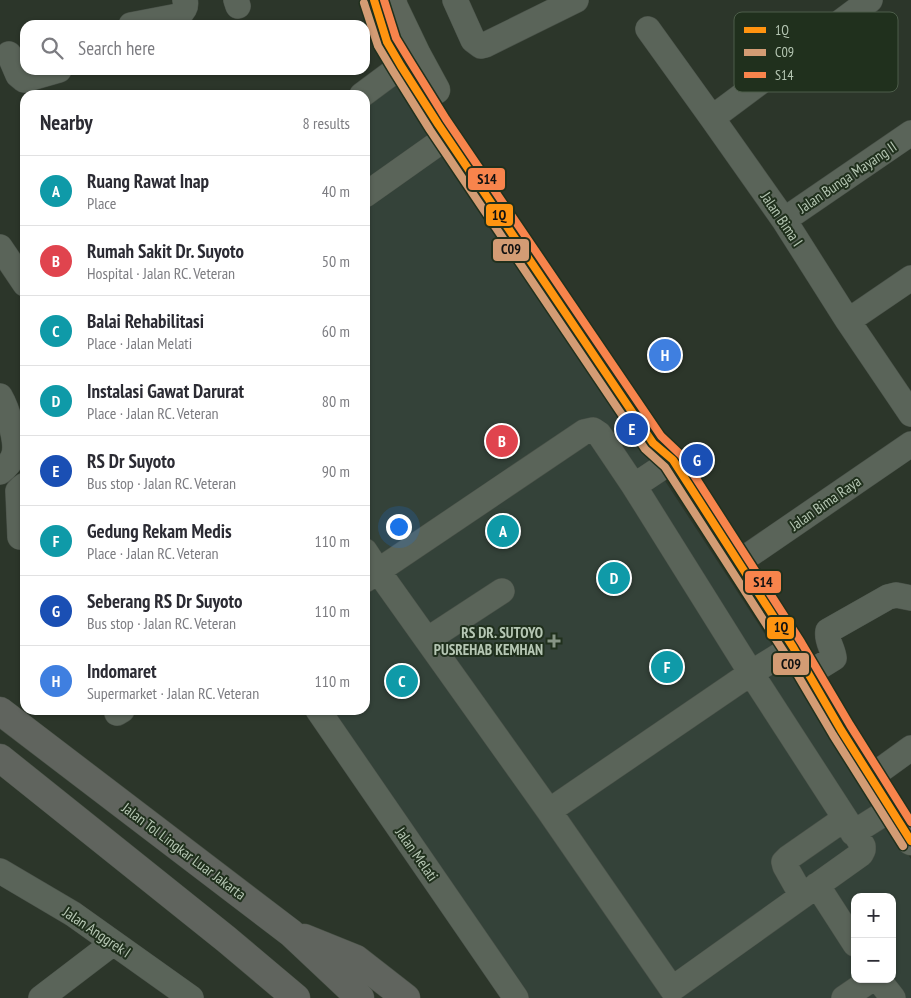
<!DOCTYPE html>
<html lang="en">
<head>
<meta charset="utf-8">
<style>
  body { margin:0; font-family:"PT Sans Narrow",sans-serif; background:#f2f2f3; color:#2b2b33 }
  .controls { position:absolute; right:15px; bottom:15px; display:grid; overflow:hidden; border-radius:10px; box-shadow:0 1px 4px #0004 }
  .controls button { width:45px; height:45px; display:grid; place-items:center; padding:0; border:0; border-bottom:1px solid #e1e1e2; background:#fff; color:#2b2b33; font:25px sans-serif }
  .you { position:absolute; left:398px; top:526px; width:18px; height:18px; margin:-12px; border:4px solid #fff; border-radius:50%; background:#1a73e8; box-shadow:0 0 0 8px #1a73e833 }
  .badge { display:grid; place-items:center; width:32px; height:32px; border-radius:50%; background:#d93025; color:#fff; font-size:16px; font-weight:700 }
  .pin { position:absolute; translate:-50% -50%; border:2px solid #fff; box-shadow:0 1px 5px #0006 }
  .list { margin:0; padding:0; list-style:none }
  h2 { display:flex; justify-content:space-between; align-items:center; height:65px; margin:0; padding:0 20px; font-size:21px }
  h2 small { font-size:16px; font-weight:400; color:#7c7c81 }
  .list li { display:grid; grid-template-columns:32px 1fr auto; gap:15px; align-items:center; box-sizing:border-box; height:70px; padding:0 20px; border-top:1px solid #e1e1e2 }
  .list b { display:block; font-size:19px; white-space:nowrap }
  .list p { margin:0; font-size:16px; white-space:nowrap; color:#7c7c81 }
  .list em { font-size:16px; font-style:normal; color:#7c7c81 }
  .icon { flex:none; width:28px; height:28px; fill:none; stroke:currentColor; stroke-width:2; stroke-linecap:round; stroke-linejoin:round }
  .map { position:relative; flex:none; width:911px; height:998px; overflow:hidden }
  .search { position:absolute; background:#fff; box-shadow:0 1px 4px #0004; left:20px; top:20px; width:350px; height:55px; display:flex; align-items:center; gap:12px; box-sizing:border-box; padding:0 18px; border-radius:15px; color:#7c7c81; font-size:19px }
  .panel { position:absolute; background:#fff; box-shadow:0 1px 4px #0004; left:20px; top:90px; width:350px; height:625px; border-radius:15px }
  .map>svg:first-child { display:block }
</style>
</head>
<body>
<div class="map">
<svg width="911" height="998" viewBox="0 0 911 998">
  <rect width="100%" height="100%" fill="#2c362a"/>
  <!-- medical -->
  <path fill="#344239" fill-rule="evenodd" d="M399 82 547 300 731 582 911 859V998H504L311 710H365V106ZM855 897H892V979H855Z"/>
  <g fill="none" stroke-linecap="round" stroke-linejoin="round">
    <defs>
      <path id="minor" d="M236 0 238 6
        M455 0 473 40 481 46 485 45 576 0
        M131 25 178 16C184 11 187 7 185 0
        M648 29 712 118 784 220 848 321 911 414
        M9 54 18 75 24 80 59 70
        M362 95 401 66 417 55
        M712 118 870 0
        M365 195 447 137
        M784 220 911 133
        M0 247 25 284
        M848 321 911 278
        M0 396C7 408 19 444 13 457 10 464 5 468 0 472
        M593 430 599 434 634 486 751 673 863 846V850L861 854 672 989 549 811 378 571 584 432Z
        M634 486 673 460
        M20 537 18 491 21 488 25 485
        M365 551 378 571 365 580
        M739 562 911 444
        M427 640 502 591
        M808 674 834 658C833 648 826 641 828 631L888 597 896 595 911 598
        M318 710 516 998
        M117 713 122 710
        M871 777 911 748
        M549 811 751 673 793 647
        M853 833 891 809
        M0 871 73 914 191 998
        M817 885 855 944
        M802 896 785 866 784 862 788 858 844 819
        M878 979 893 998
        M41 998 113 943
        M844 998 872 979"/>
      <path id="major" d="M374 0 387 42 401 66 438 124 653 443 673 460 793 647 841 730 911 841
        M392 0 394 7 417 55 436 90"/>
      <path id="highway" d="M0 711 291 933 360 998
        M0 758 226 939 296 998
        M304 938 356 959 406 998"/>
    </defs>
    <!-- minor casing -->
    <use href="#minor" stroke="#495148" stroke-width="26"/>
    <!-- major casing -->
    <use href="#major" stroke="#495347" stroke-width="29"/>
    <!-- highway casing -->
    <use href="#highway" stroke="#485146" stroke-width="29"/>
    <!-- minor -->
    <use href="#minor" stroke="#5a6459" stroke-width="25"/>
    <!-- major -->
    <use href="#major" stroke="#5d665b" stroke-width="28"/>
    <!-- highway -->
    <use href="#highway" stroke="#60645e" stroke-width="28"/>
    <defs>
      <path id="bus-1" d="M374 0 387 42 401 66 438 124 653 443 673 460 793 647 841 730 911 841"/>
      <path id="bus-2" d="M364 3 378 46 393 71 430 130 645 449 665 467 784 652 833 735 903 846"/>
      <path id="bus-3" d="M384 0 396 38 410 61 446 119 661 436 681 455 801 642 850 725 911 822"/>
    </defs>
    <!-- bus-1 casing -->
    <use href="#bus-1" stroke="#20301d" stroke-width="11"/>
    <!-- bus-2 casing -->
    <use href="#bus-2" stroke="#20301d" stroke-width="11"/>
    <!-- bus-3 casing -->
    <use href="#bus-3" stroke="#20301d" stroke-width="11"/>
    <!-- bus-1 -->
    <use href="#bus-1" stroke="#ff9410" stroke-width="8"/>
    <!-- bus-2 -->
    <use href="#bus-2" stroke="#d39c74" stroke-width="8"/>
    <!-- bus-3 -->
    <use href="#bus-3" stroke="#f8844c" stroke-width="8"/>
  </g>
  <!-- markers -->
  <path fill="#869484" stroke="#20301d" stroke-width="2" d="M551.5 633.5h5v5h5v5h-5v5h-5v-5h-5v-5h5z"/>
  <g text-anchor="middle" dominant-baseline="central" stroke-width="4" stroke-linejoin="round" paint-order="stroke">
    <!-- street labels -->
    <g font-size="15" fill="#b6c7b4" stroke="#20301d">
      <text transform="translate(847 177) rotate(-34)">Jalan Bunga Mayang II</text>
      <text transform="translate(782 219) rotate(56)">Jalan Bima I</text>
      <text transform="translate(825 503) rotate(-35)">Jalan Bima Raya</text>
      <text transform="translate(184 851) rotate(37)">Jalan Tol Lingkar Luar Jakarta</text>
      <text transform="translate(417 854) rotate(55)">Jalan Melati</text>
      <text transform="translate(97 932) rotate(34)">Jalan Anggrek I</text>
    </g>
    <!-- poi labels -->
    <g font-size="15" font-weight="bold" fill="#b6c7b4" stroke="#20301d" text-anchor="end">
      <text x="543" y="632">RS DR. SUTOYO<tspan x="543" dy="17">PUSREHAB KEMHAN</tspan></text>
    </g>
  </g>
  <!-- legend -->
  <rect x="734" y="12" width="164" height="80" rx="8" fill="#20301d" stroke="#4d5d4a" stroke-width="1"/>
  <rect x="744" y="27" width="22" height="6" fill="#ff9410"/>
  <rect x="744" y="49" width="22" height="7" fill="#d39c74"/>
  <rect x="744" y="72" width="22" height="6" fill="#f8844c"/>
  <g font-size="14" fill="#b6c7b4">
    <text x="775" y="35">1Q</text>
    <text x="775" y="57">C09</text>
    <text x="775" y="80">S14</text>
  </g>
  <g stroke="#20301d" stroke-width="2">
    <rect x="467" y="167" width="39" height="24" rx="5" fill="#f8844c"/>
    <rect x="485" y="203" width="29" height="24" rx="5" fill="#ff9410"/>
    <rect x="492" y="238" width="38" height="24" rx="5" fill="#d39c74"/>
    <rect x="744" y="570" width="38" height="24" rx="5" fill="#f8844c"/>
    <rect x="766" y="616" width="29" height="24" rx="5" fill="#ff9410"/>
    <rect x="772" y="652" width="38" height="24" rx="5" fill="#d39c74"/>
  </g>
  <g font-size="14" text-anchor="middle" font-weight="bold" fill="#111">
    <text x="487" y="184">S14</text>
    <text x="499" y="220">1Q</text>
    <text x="511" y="254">C09</text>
    <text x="763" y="587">S14</text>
    <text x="781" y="632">1Q</text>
    <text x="791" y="669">C09</text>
  </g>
</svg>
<div class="controls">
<button>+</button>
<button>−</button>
</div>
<div class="you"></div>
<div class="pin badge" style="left:503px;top:531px;background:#0f9aa8">A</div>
<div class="pin badge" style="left:502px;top:441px;background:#e0444e">B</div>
<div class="pin badge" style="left:402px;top:681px;background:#0f9aa8">C</div>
<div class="pin badge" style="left:614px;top:578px;background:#0f9aa8">D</div>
<div class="pin badge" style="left:632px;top:429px;background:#1a4fb4">E</div>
<div class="pin badge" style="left:667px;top:667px;background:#0f9aa8">F</div>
<div class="pin badge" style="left:697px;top:460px;background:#1a4fb4">G</div>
<div class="pin badge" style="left:665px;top:355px;background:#3f7fe0">H</div>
<div class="search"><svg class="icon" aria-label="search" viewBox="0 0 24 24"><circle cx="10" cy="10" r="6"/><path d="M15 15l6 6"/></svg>Search here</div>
<section class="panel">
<h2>Nearby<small>8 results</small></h2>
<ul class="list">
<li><span class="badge" style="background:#0f9aa8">A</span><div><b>Ruang Rawat Inap</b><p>Place</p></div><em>40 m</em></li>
<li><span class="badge" style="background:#e0444e">B</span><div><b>Rumah Sakit Dr. Suyoto</b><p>Hospital · Jalan RC. Veteran</p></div><em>50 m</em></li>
<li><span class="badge" style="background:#0f9aa8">C</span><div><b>Balai Rehabilitasi</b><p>Place · Jalan Melati</p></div><em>60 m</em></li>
<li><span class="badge" style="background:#0f9aa8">D</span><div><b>Instalasi Gawat Darurat</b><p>Place · Jalan RC. Veteran</p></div><em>80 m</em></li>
<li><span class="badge" style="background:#1a4fb4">E</span><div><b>RS Dr Suyoto</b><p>Bus stop · Jalan RC. Veteran</p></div><em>90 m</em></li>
<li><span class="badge" style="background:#0f9aa8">F</span><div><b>Gedung Rekam Medis</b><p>Place · Jalan RC. Veteran</p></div><em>110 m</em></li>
<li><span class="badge" style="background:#1a4fb4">G</span><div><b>Seberang RS Dr Suyoto</b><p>Bus stop · Jalan RC. Veteran</p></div><em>110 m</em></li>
<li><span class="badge" style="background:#3f7fe0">H</span><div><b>Indomaret</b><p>Supermarket · Jalan RC. Veteran</p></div><em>110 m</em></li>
</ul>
</section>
</div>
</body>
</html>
